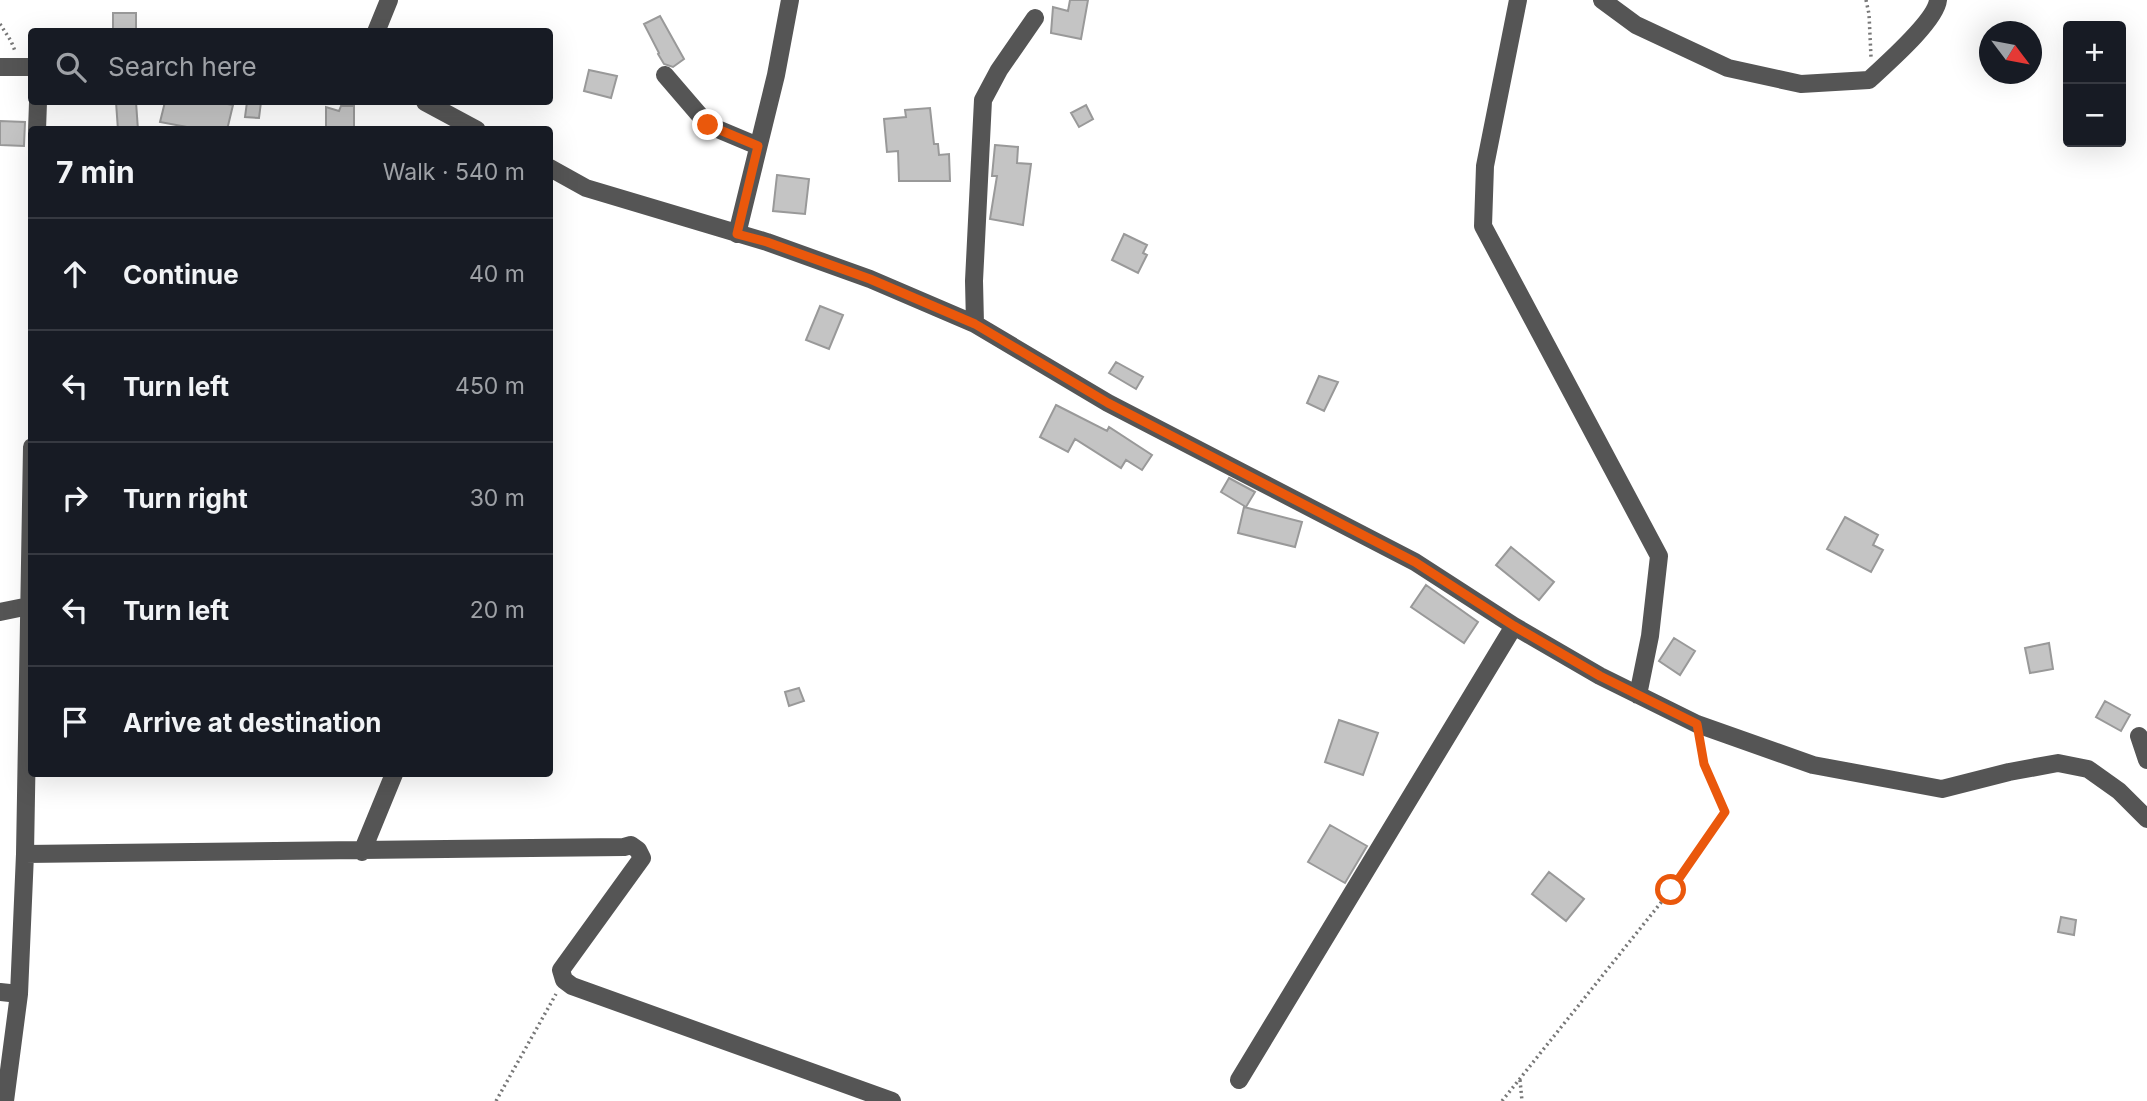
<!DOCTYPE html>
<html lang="en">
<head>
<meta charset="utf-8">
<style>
  body { margin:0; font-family:Inter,sans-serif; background:#20242c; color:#f1f3f6 }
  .controls { position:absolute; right:21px; top:21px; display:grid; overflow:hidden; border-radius:7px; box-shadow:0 7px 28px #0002 }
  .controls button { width:63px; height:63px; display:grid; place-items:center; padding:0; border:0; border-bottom:2px solid #363941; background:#171b24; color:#f1f3f6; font:35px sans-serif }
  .compass { position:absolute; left:1979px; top:21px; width:63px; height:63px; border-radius:50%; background:#171b24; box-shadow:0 7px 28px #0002; rotate:122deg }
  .stop { position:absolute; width:21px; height:21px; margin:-16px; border:5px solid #ea580c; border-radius:50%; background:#fff }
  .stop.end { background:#ea580c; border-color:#fff; box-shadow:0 2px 7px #0008 }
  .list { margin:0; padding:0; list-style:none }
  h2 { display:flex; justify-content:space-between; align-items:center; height:91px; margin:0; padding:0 28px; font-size:30px }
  h2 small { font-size:23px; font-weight:400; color:#9ea1a6 }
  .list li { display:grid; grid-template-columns:46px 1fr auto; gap:21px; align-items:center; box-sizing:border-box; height:112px; padding:0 28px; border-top:2px solid #363941 }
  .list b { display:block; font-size:26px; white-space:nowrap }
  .list em { font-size:23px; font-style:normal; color:#9ea1a6 }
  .icon { flex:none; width:38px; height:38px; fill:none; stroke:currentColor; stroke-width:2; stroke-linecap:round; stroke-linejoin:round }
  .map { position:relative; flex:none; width:2147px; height:1101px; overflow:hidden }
  .search { position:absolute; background:#171b24; box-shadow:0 7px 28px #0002; left:28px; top:28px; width:525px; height:77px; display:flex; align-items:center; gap:18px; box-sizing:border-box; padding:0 24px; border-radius:7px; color:#9ea1a6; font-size:26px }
  .panel { position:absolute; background:#171b24; box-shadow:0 7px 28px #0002; left:28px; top:126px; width:525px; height:651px; border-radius:7px }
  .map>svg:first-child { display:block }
</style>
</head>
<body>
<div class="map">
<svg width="2147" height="1101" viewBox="0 0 2147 1101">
  <rect width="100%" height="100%" fill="#fff"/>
  <!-- building -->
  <path fill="#c4c4c4" stroke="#999" stroke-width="2" d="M1070 0H1088L1081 39 1051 33 1053 7 1068 11Z
    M113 13H136V32H113Z
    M660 16 684 59 673 67 664 64 658 54 659 53 644 24Z
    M589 70 617 76 611 98 584 91Z
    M116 102H136L138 130H118Z
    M165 102H216L233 105 227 130H203L160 122Z
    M247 102H261L259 118 245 117Z
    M1086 105 1093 119 1079 127 1071 113Z
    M341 106H354V130H326V107L339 111Z
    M930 108 934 144H938L939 155 949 154 950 181H899L898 151 887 152 884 119 906 117 905 110Z
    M0 121 25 122 24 146 0 145Z
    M995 145 1018 147 1017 163 1031 164 1023 225 990 219 997 176H992Z
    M777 175 809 179 805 214 773 211Z
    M1124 234 1147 245 1143 253 1147 255 1138 273 1112 260Z
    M820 306 843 315 829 349 806 340Z
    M1116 362 1143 377 1136 389 1109 373Z
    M1319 376 1338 382 1324 411 1307 403Z
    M1056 405 1107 431 1109 427 1152 455 1142 470 1126 460 1121 468 1075 439 1068 452 1040 437Z
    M1229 478 1255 492 1246 507 1221 492Z
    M1244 507 1302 522 1295 547 1238 533Z
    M1845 517 1878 535 1873 545 1883 550 1871 572 1827 549Z
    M1511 547 1554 582 1539 600 1496 565Z
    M1426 585 1478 622 1464 643 1411 607Z
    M1674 638 1695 651 1680 675 1659 661Z
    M2049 643 2053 669 2030 673 2025 648Z
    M799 688 804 701 789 706 785 692Z
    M2105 701 2130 715 2121 731 2096 717Z
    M1339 720 1378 733 1363 775 1325 762Z
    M1330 825 1367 846 1345 883 1308 862Z
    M1549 872 1584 899 1566 921 1532 894Z
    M2061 917 2076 920 2074 935 2058 932Z"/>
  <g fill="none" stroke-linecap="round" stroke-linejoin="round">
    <!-- path -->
    <path stroke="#777" stroke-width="3.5" stroke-dasharray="2 3.5" stroke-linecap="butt" d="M1866 0 1869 14 1871 57
      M0 24 11 41 15 51
      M1520 1080 1522 1101
      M496 1101 556 994
      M1502 1101 1671 890 1725 812 1704 764 1701 743"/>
    <!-- minor -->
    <path stroke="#555" stroke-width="18" d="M1518 0 1485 166 1483 226 1659 556 1650 636 1638 695
      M1602 0 1636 25 1728 68 1801 84 1869 80C1886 64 1936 21 1938 0
      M376 32 389 0
      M0 67H32
      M665 75 708 125 758 146
      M425 102 477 130
      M37 130 38 102
      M550 168 586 188 767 242 870 279 975 324 1108 403 1415 562 1514 626 1600 676 1697 724 1813 765 1942 789 2009 772 2058 763 2088 769 2119 791 2147 819
      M737 234 776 75 790 0
      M975 324 974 281 983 100 999 70 1035 18
      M0 612 29 606
      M2139 736 2147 760
      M362 852 394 774
      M25 854 624 847 631 845 638 850 642 858 561 970 564 980 572 986 892 1101
      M0 992 19 994
      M1239 1080 1514 626
      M5 1101 19 994 25 854 32 447"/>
  </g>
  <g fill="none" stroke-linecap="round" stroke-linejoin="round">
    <!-- route -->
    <path stroke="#ea580c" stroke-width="9" d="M708 125 758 146 737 234 767 242 870 279 975 324 1108 403 1415 562 1514 626 1600 676 1697 724 1704 764 1725 812 1671 890"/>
  </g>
</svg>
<div class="controls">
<button>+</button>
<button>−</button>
</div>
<svg class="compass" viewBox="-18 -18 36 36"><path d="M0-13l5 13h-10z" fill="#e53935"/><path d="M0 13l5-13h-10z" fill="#9ea1a6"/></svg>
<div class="stop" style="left:1671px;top:890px"></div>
<div class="stop end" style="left:708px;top:125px"></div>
<div class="search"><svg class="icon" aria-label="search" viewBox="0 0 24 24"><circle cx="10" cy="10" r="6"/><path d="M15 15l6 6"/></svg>Search here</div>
<section class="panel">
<h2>7 min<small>Walk · 540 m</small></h2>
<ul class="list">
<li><svg class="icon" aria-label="ahead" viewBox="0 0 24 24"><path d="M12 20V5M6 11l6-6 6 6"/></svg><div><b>Continue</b></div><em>40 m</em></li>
<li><svg class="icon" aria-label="left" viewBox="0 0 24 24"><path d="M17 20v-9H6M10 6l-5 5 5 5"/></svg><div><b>Turn left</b></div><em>450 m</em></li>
<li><svg class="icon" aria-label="right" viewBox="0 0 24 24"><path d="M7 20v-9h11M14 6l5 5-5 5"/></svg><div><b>Turn right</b></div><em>30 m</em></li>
<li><svg class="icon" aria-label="left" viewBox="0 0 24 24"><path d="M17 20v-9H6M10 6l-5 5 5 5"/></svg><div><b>Turn left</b></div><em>20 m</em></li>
<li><svg class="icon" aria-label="arrive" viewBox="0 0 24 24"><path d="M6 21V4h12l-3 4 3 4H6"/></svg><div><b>Arrive at destination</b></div></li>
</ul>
</section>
</div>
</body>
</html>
